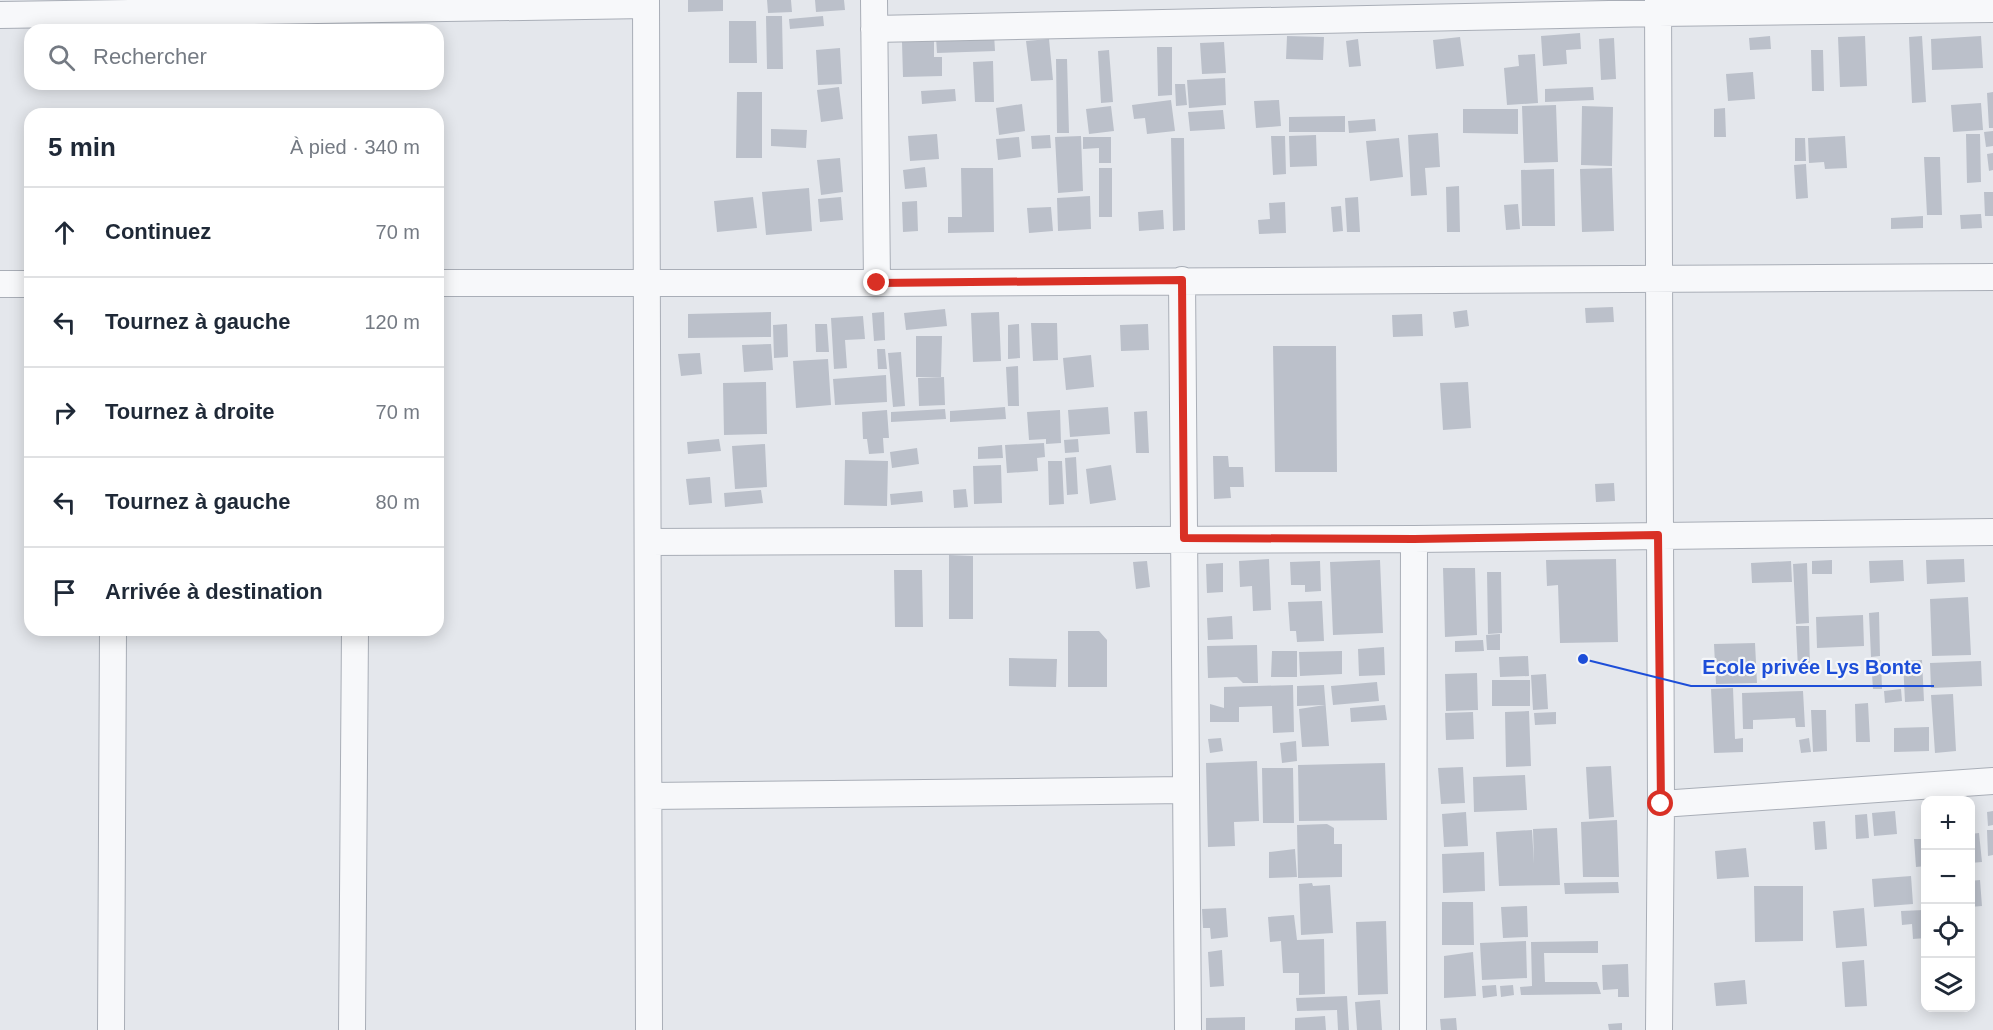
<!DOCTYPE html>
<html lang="fr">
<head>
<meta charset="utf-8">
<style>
  body { margin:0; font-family:Arial,sans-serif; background:#f6f6f7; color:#1f2937 }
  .controls { position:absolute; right:18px; bottom:18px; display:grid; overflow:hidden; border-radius:12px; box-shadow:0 3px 15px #0003 }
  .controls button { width:54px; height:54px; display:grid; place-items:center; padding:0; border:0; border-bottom:2px solid #e0e1e3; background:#fff; color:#1f2937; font:30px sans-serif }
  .stop { position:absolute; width:18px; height:18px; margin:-14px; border:4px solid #d93025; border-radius:50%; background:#fff }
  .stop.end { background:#d93025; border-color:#fff; box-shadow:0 2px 6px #0008 }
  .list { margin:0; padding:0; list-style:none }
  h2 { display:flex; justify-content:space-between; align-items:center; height:78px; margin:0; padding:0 24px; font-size:26px }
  h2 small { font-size:20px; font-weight:400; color:#747a83 }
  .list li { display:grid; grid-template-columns:39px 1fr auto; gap:18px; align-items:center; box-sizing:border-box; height:90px; padding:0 24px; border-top:2px solid #e0e1e3 }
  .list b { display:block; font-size:22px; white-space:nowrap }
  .list em { font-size:20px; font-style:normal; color:#747a83 }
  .icon { flex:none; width:33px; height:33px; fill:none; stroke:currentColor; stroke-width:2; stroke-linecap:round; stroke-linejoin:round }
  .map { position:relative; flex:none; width:1993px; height:1030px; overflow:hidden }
  .search { position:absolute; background:#fff; box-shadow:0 3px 15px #0003; left:24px; top:24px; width:420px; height:66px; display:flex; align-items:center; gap:15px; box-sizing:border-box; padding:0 21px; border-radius:18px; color:#747a83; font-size:22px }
  .panel { position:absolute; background:#fff; box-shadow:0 3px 15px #0003; left:24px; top:108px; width:420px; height:528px; border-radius:18px }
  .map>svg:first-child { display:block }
</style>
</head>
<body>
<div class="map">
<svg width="1993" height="1030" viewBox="0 0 1993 1030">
  <rect width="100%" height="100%" fill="#e4e7ec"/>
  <!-- building -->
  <path fill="#bbc0ca" d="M688 0H723V11L688 12Z
    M767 0H791L792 12 768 13Z
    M815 0H844L845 10 816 12Z
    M766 16H782L783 69H767Z
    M823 16 824 26 790 29 789 19Z
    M729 21H756L757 63H729Z
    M1580 33 1581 49 1566 50 1567 64 1543 66 1541 36Z
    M994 34 995 51 937 53 936 37Z
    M1287 36 1324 37 1323 60 1286 59Z
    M1770 36 1771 49 1750 50 1749 38Z
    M1865 36 1867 86 1840 87 1838 37Z
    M1922 36 1926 102 1912 103 1909 37Z
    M1981 36 1983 68 1932 70 1931 39Z
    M1460 37 1464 66 1436 69 1433 40Z
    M1614 38 1616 79 1601 80 1599 39Z
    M1049 39 1053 80 1031 81 1026 41Z
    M1358 39 1361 66 1349 67 1346 41Z
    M934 41V57H942V76L903 77 902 42Z
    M1224 42 1226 73 1202 74 1200 43Z
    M1157 47H1172V95L1158 96Z
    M840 48 842 84 818 85 816 50Z
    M1109 50 1113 102 1101 103 1098 51Z
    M1811 50H1823L1824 91H1812Z
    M1535 54 1538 103 1507 105 1504 68 1519 66 1518 55Z
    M1056 59H1067L1069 133H1057Z
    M993 61 994 102H975L973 62Z
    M1753 72 1755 99 1728 101 1726 74Z
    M1225 78 1226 105 1189 108 1187 80Z
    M1175 84H1185L1187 105 1176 106Z
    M839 87 843 119 821 122 817 90Z
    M1593 87 1594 100 1545 102V89Z
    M955 89 956 101 922 104 921 91Z
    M737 92H762V158H736Z
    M1993 92V128H1989L1987 93Z
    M1171 100 1175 131 1147 134 1145 118 1134 119 1132 105Z
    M1279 100 1281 126 1256 128 1254 101Z
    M1981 103 1983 130 1953 132 1951 105Z
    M1022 104 1025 131 999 135 996 108Z
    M1556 105 1558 162 1524 163 1522 106Z
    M1111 106 1114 131 1089 134 1086 109Z
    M1582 106 1613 107 1612 166 1581 165Z
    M1725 108 1726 137H1714V109Z
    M1463 109H1518V134L1463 133Z
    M1223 110 1225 129 1190 131 1188 112Z
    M1345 116V132H1289V117Z
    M1375 119 1376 131 1349 133 1348 121Z
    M771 129 807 130 806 148 771 146Z
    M1993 131V146L1986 147 1984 132Z
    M1438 133 1440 167 1425 168 1427 195 1411 196 1408 135Z
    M937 134 939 159 910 161 908 136Z
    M1966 134H1980L1981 182 1967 183Z
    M1050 135 1051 148 1032 149 1031 136Z
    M1316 135 1317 166 1290 167 1289 136Z
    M1081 136 1083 191 1058 193 1055 137Z
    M1271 136H1285L1286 174 1273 175Z
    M1845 136 1847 168 1825 169 1824 162 1809 163 1808 138Z
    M1019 137 1021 157 998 160 996 139Z
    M1083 137H1111V163H1099V148L1083 149Z
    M1171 138H1184L1185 230 1173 231Z
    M1399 138 1403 177 1370 181 1366 141Z
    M1795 138H1805L1806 161H1795Z
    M1993 153V170L1989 171 1987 154Z
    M1924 157H1940L1942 215H1927Z
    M840 158 843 192 821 195 817 160Z
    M1806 164 1808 198 1796 199 1794 165Z
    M925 167 927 187 905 189 903 170Z
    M961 168H993L994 232 948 233V217H962Z
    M1099 168H1112V217H1099Z
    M1612 168 1614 231 1582 232 1580 169Z
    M1554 169 1555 226H1522L1521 170Z
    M1459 186 1460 232H1447L1446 187Z
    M809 188 812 231 766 235 762 192Z
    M1984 192H1993V216H1985Z
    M1090 196 1091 229 1058 231 1057 198Z
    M753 197 757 228 717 232 714 201Z
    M841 197 843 220 820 222 818 199Z
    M1358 197 1360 232H1347L1345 198Z
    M917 201 918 231 903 232 902 202Z
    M1285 202 1286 233 1259 234 1258 220 1270 219 1269 203Z
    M1518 204 1520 229 1506 230 1504 205Z
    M1341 206 1343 231 1333 232 1331 207Z
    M1051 207 1053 231 1029 233 1027 208Z
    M1163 210 1164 229 1139 231 1138 212Z
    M1981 214 1982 228 1961 229 1960 215Z
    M1923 216V228L1891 229V218Z
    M1613 307 1614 322 1586 323 1585 308Z
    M945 309 947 326 906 330 904 313Z
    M1467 310 1469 326 1455 328 1453 312Z
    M771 312V337L688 338V314Z
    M884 312 885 340 874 341 872 313Z
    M999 312 1001 361 973 362 971 313Z
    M1422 314 1423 336 1393 337 1392 315Z
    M863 316 865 339 845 340 847 368 834 369 831 318Z
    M1031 323H1057L1058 360 1033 361Z
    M787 324 788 357 774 358 773 325Z
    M815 324H827L829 352H816Z
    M1019 324 1020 358 1008 359V325Z
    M1148 324 1149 350 1121 351 1120 325Z
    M916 336H942L941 377H916Z
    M771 344 773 370 744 372 742 345Z
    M1273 346H1336L1337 472H1275Z
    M877 349H885L887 369H878Z
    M901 352 905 406 893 407 888 353Z
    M700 353 702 374 681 376 678 354Z
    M1091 355 1094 387 1066 390 1063 358Z
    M828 359 831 405 796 408 793 361Z
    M1018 366 1019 406H1008L1006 367Z
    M886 375 887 402 835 405 833 379Z
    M944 377 945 405 919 406 918 378Z
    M766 382 767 434 724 435 723 383Z
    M1468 382 1471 428 1443 430 1440 383Z
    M1005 407 1006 419 950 422V411Z
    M1108 407 1110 434 1070 437 1068 410Z
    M945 409 946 419 891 422V412Z
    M887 410 889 438H883L884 453 869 454 867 439H863L862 412Z
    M1060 410 1061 443 1046 444V439L1029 440 1027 412Z
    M1147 411 1149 453H1136L1134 412Z
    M719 439 721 451 688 454 687 442Z
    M1078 439 1079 452 1065 453 1064 440Z
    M1044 443 1045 457 1037 458 1038 471 1007 473 1005 445Z
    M765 444 767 487 735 489 732 446Z
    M1002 445 1003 458 978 459V447Z
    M917 448 919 464 892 468 890 452Z
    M1213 456H1228L1229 467H1243L1244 487H1230L1231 498 1214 499Z
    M1076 457 1078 494 1067 495 1065 458Z
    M845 460 888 461 887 506 844 505Z
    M1048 461H1062L1064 504 1049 505Z
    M1001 465 1002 503 974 504 973 466Z
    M1111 465 1116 500 1090 504 1086 469Z
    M710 477 712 503 689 505 686 479Z
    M1614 483 1615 501 1596 502 1595 484Z
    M966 489 968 507 954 508 953 490Z
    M761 490 763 503 725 507 724 493Z
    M922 491 923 502 891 505 890 494Z
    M949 555 973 556V619H949Z
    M1269 559 1271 610 1253 611 1252 586 1240 587 1239 561Z
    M1616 559 1618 642 1560 643 1558 585 1547 586 1546 560Z
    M1964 559 1965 582 1927 584 1926 560Z
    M1380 560 1383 633 1333 635 1330 562Z
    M1832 560V574H1812V561Z
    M1903 560 1904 581 1870 583 1869 561Z
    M1147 561 1150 587 1136 589 1133 562Z
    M1320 561 1321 591 1305 592V585H1291L1290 562Z
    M1791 561 1792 582 1752 583 1751 563Z
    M1223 563V592L1207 593 1206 564Z
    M1807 563 1809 623 1796 624 1793 564Z
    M1443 568H1475L1477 635 1445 637Z
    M894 570H922L923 627H895Z
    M1487 572H1501L1502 633 1488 634Z
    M1968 597 1971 655 1932 656 1930 599Z
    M1322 601 1324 641 1297 642 1296 631H1290L1288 602Z
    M1879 612 1880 656 1871 657 1869 613Z
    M1863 615 1864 646 1817 648 1816 617Z
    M1232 616 1233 639 1208 640 1207 618Z
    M1796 626H1809L1810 669H1798Z
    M1068 631H1099L1107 640V687H1068Z
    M1500 634V650H1487L1486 635Z
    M1483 640 1484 651 1455 652V641Z
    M1755 643 1757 683 1716 684 1714 644Z
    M1257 645 1258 683H1243L1237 677 1208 678 1207 646Z
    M1384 647 1385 675 1359 676 1358 649Z
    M1272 651H1297V677H1271Z
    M1342 651V674L1300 676 1299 652Z
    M1528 656 1529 676 1500 677 1499 657Z
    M1009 658 1057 659 1056 687 1009 686Z
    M1871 660H1881L1882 689H1873Z
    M1922 660 1924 701 1905 702 1903 661Z
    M1981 661 1982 686 1931 688 1930 663Z
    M1477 673 1478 710 1446 711 1445 674Z
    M1546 674 1548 709 1533 710 1531 675Z
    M1492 680H1530V706H1492Z
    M1377 682 1379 701 1333 705 1331 686Z
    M1293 685 1294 732 1273 733 1272 706 1239 707V722H1210V704L1224 708V687Z
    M1324 685 1329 746 1302 747 1299 709 1325 705 1297 706V686Z
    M1733 688 1735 739 1743 738V752L1714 753 1711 689Z
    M1901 689 1902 701 1885 703 1884 691Z
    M1803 691 1805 727H1796L1795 718 1753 720V729H1743L1742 693Z
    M1953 694 1956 751 1935 753 1931 695Z
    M1868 703 1870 742H1856L1855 704Z
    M1385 705 1387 720 1351 722 1350 708Z
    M1811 710H1826L1827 751 1813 752Z
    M1529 711 1531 766 1506 767 1505 712Z
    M1473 712 1474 739 1446 740 1445 713Z
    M1556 712V724L1535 725 1534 713Z
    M1929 727V751L1894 752V728Z
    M1221 738 1223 751 1210 753 1208 739Z
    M1809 738 1811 752 1801 753 1799 740Z
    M1296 741 1297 761 1282 763 1280 743Z
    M1257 761 1259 821 1234 822 1235 846 1208 847 1206 763Z
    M1385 763 1387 820 1299 821 1298 765Z
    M1611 766 1614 817 1589 819 1586 767Z
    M1463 767 1465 803 1441 804 1438 768Z
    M1262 768H1293L1294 823H1263Z
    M1525 775 1527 810 1474 812 1473 777Z
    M1895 811 1897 834 1874 836 1872 813Z
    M1993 811V825L1988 826 1987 812Z
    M1466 812 1468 846 1444 847 1442 814Z
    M1867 814 1869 838 1856 839 1855 815Z
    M1617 820 1619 877H1583L1581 822Z
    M1825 821 1827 849 1815 850 1813 822Z
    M1327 824 1334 828V844H1342V877L1298 878 1297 825Z
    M1557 828 1560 885 1499 886 1496 832 1532 830 1534 864 1533 829Z
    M1987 830H1993V855L1988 856Z
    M1979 833 1982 862 1970 863V834Z
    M1914 839H1924L1926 866 1916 867Z
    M1746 848 1749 877 1717 879 1715 851Z
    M1295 849 1297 877 1269 878V852Z
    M1484 852 1485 891 1443 893 1442 854Z
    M1911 876 1913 904 1874 907 1872 879Z
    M1980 880 1982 906 1970 907V881Z
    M1618 882 1619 893 1565 894 1564 883Z
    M1312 883 1313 886 1330 885 1333 933 1301 935 1299 884Z
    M1754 886H1803V941L1755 942Z
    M1442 902H1473L1474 945H1442Z
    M1527 906 1528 937 1503 938 1501 907Z
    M1226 908 1228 937 1211 939 1210 928H1203L1202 909Z
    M1864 908 1867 946 1836 948 1833 911Z
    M1924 910 1926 938 1913 939 1912 924 1902 925 1901 911Z
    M1294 915 1297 940 1324 939 1325 994 1299 995V973H1283L1281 941 1270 942 1268 917Z
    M1386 921 1388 994 1358 995 1356 922Z
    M1526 941 1527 978 1482 980 1480 943Z
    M1598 941V953H1544L1545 982H1597L1601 994 1521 995 1520 987 1532 986 1531 942Z
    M1222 950 1224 986 1210 987 1208 952Z
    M1473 952 1476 996 1444 998V956Z
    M1864 960 1867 1006 1845 1007 1842 962Z
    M1628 964 1629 997H1618V989L1603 990 1602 965Z
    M1745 980 1747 1004 1716 1006 1714 983Z
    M1496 985 1497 996 1483 998 1482 986Z
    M1513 985 1514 995 1501 997 1500 986Z
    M1347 996 1349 1030H1338L1337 1010 1297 1011 1296 998Z
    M1380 1000 1382 1030H1357L1355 1002Z
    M1325 1016 1326 1030H1295V1018Z
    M1245 1017V1030H1206V1018Z
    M1456 1018 1457 1030H1441L1440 1019Z
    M1622 1023V1030H1609L1608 1024Z"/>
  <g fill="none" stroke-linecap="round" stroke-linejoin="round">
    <defs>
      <path id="minor" d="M646 0 649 1030
        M874 0 877 283
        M1658 0 1661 804 1659 1030
        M0 15 646 5
        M874 29 1658 13 1993 9
        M1182 280 1188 1030
        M438 283H877L1993 277
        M0 284H30
        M648 542 1414 539 1993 532
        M649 796 1186 790
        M1661 804 1993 781
        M111 1030 113 630
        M352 1030 355 630
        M1413 1030 1414 539"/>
    </defs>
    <!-- minor casing -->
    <use href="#minor" stroke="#a9aeb7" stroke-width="28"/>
    <!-- minor -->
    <use href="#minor" stroke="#f7f8fa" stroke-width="26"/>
  </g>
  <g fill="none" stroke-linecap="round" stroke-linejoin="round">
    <!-- route -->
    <path stroke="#d93025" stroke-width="8" d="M877 283 1182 280 1184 538 1414 539 1658 535 1661 804"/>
  </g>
  <!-- callouts -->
  <path fill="none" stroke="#1d4ed8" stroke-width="2" d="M1583 659L1691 686H1934"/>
  <circle fill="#1d4ed8" stroke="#f4f6f9" stroke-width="2" cx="1583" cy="659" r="6"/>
  <g font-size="20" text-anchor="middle" font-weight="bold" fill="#1d4ed8" stroke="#f4f6f9" stroke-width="4.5" stroke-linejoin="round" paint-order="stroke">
    <text x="1812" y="674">Ecole privée Lys Bonte</text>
  </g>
</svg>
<div class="controls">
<button>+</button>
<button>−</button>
<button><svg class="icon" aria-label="locate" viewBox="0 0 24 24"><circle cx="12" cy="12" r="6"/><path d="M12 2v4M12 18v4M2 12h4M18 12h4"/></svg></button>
<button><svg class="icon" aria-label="layers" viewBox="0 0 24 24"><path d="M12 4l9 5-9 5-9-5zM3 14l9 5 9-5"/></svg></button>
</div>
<div class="stop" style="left:1661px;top:804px"></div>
<div class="stop end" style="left:877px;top:283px"></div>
<div class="search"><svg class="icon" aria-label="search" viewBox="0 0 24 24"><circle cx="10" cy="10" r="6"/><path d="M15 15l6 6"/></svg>Rechercher</div>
<section class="panel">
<h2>5 min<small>À pied · 340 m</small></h2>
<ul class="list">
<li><svg class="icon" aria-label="ahead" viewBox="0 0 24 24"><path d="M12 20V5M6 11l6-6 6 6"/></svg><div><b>Continuez</b></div><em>70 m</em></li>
<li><svg class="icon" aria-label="left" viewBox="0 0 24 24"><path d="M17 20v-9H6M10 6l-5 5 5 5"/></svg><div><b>Tournez à gauche</b></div><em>120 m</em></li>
<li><svg class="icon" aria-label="right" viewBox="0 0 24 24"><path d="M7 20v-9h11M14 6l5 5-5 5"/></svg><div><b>Tournez à droite</b></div><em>70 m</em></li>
<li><svg class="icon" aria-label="left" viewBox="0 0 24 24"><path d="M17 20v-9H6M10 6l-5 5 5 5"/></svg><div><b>Tournez à gauche</b></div><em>80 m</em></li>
<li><svg class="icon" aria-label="arrive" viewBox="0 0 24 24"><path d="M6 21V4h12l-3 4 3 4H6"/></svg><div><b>Arrivée à destination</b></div></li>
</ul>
</section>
</div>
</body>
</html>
